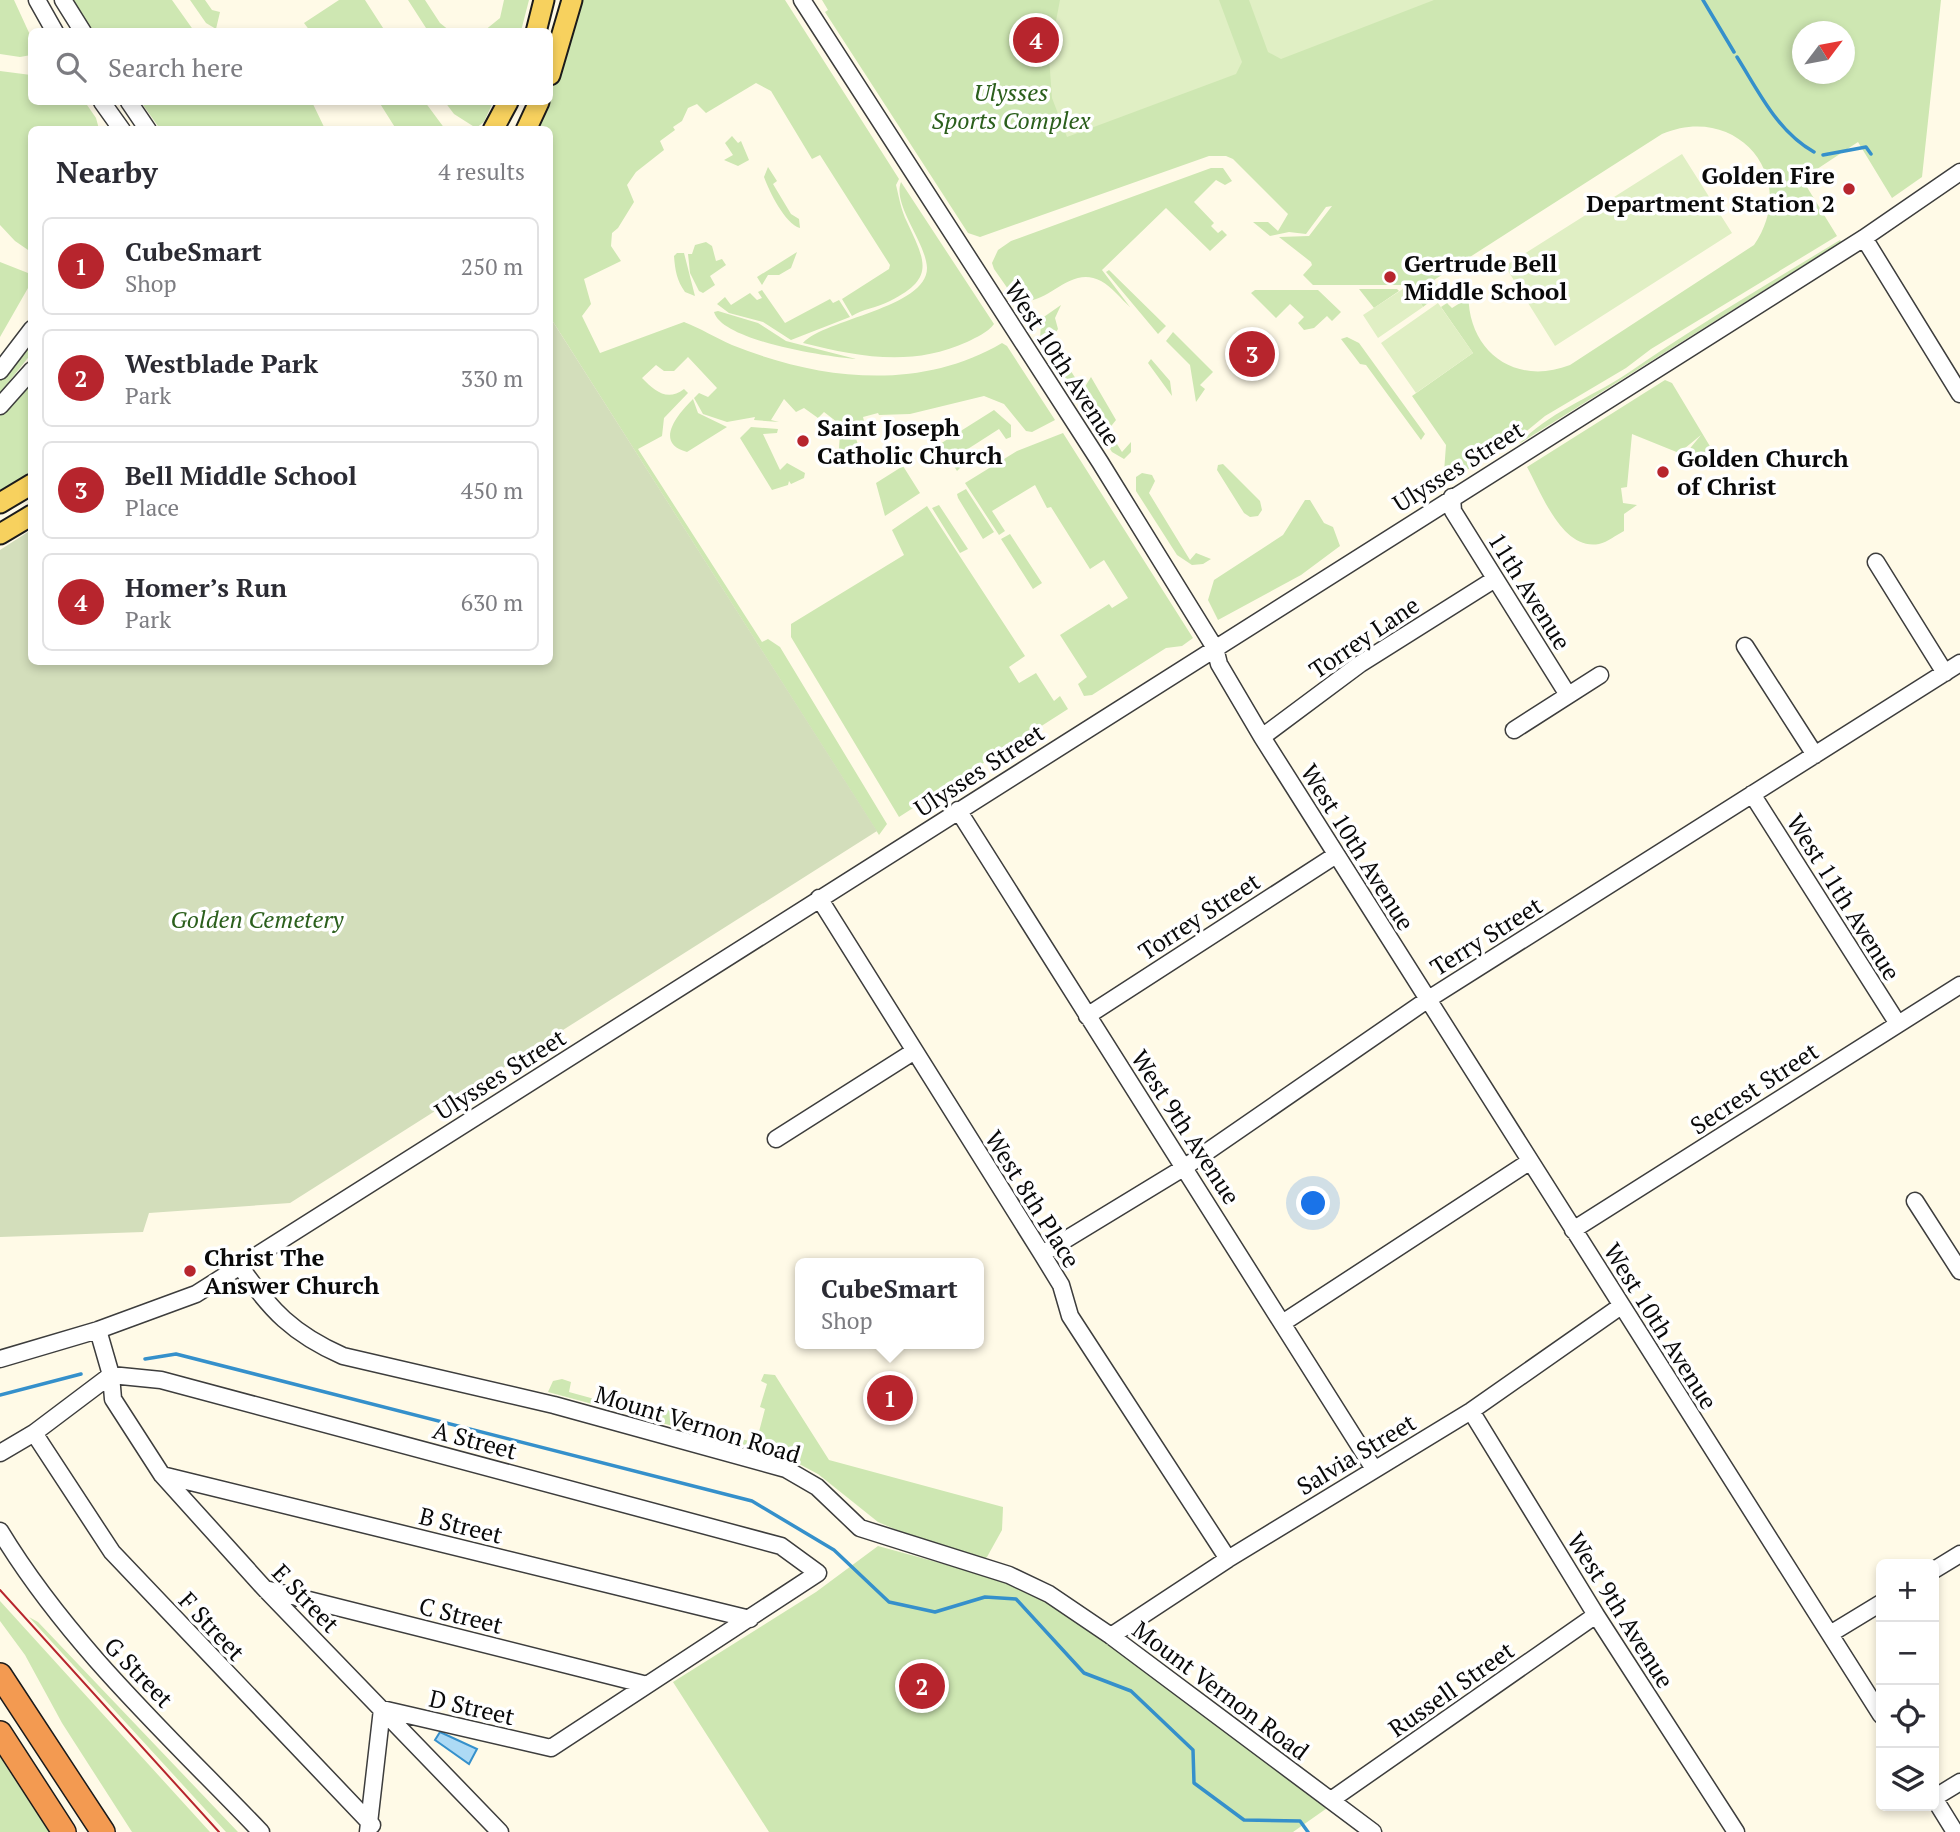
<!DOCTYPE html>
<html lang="en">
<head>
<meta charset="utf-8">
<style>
  body { margin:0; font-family:"PT Serif",serif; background:#f7f7f7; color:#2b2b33 }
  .controls { position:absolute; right:21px; bottom:21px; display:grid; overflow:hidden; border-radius:10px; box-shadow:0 4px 10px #0003 }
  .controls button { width:63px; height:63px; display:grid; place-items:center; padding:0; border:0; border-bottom:2px solid #e1e1e2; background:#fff; color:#2b2b33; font:35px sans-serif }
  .compass { position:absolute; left:1792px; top:21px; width:63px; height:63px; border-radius:50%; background:#fff; box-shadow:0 4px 10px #0003; rotate:58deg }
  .you { position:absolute; left:1314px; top:1204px; width:24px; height:24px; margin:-18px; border:5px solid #fff; border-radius:50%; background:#1a73e8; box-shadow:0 0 0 10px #1a73e833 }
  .badge { display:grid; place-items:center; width:46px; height:46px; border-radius:50%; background:#b7252d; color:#fff; font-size:23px; font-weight:700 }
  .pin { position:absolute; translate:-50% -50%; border:4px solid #fff; box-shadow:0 2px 7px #0006 }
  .popup { position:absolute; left:795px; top:1258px; width:189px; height:91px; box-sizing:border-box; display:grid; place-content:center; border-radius:10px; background:#fff; filter:drop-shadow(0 2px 5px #0005); font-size:23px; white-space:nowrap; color:#7c7c81 }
  .popup b { font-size:26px; color:#2b2b33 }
  .popup::after { content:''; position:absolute; left:50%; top:100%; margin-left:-14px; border:14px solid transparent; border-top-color:#fff }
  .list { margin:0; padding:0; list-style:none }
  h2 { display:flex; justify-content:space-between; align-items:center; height:91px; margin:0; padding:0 28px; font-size:30px }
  h2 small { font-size:23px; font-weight:400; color:#7c7c81 }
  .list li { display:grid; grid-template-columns:46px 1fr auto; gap:21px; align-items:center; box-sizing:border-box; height:98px; margin:0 14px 14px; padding:0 14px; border:2px solid #e1e1e2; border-radius:10px }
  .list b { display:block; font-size:26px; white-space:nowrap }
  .list p { margin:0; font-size:23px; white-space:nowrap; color:#7c7c81 }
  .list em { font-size:23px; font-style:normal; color:#7c7c81 }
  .icon { flex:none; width:38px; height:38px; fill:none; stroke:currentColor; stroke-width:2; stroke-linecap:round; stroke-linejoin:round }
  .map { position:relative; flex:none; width:1960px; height:1832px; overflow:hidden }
  .search { position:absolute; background:#fff; box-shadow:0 4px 10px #0003; left:28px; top:28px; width:525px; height:77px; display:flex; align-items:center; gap:18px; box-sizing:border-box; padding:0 24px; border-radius:10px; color:#7c7c81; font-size:26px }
  .panel { position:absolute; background:#fff; box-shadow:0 4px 10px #0003; left:28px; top:126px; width:525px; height:539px; border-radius:10px }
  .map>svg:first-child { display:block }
</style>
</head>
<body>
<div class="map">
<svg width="1960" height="1832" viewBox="0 0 1960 1832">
  <rect width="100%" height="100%" fill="#fffae7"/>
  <!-- green -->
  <path fill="#cee7b2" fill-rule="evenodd" d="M0 0H14L31 37V55L20 57 0 54Z
    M72 0H172L194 31H92Z
    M190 0H205L212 10 220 12 216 29 206 23Z
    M339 0H365L385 31H310L304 23Z
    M408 0H425L440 23 450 31H424L426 28Z
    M504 0H529L521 31H484L500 18Z
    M581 0H785L899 179 896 185C899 197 901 210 907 222 925 261 936 278 890 301 877 308 862 309 852 316L842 299 889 269 890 265 820 155 812 159 771 91 756 83 706 113 697 104 688 108 682 121 673 127 675 130 660 141 664 150 636 172 627 185 634 202 618 228 612 233 611 246 621 261 584 279 591 304 582 316 600 353 684 322C700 328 716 338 732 345 819 380 919 392 1002 343L1007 346 1055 420 1032 432 1026 431 1004 404 984 396 910 414 879 415 878 413 863 417 866 429 854 432 859 448 850 451 849 457 839 449 840 433 833 428 837 422 824 412 818 418 804 408 796 412 784 399 771 420 779 422 754 420 755 417 727 422 703 414 694 398 699 393 708 397 717 388 688 357 674 371H664L656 365 642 378C655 391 667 402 684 389L688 393 664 418 662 436 638 449 762 642 768 639 780 647 887 824 879 835 550 317V130H534C554 88 570 46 581 0Z
    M822 0H1941L1922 177 1892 198 1858 142 1802 179 1837 236 1651 349 1626 368 1545 416 1517 439 1451 480 1444 472 1446 445 1412 396 1473 353 1441 307 1447 303 1452 308 1460 303 1458 295 1469 286C1463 346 1511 388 1570 365L1754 245C1801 177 1736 102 1662 134L1434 280 1441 293 1423 307 1409 285H1313L1303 275 1312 265 1311 262 1279 237 1309 236 1332 206 1326 207 1306 234 1289 232 1270 236 1253 222H1268L1278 231 1288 214 1233 159 1226 156H1209L980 237 968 233 825 12 828 10ZM1802 32H1844V74H1802Z
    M0 71 31 75 32 102H85L96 118 99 129 32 130 31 252 15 241 0 225Z
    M141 102H312L325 129H160Z
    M379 102H425L445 129H396Z
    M445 102H493L484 122 476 128 454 114Z
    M732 136 738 143 741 141 749 160 738 166 724 160 733 155 725 143Z
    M768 167 777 181 773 184 791 214 799 219 800 228C785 224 769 191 764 177Z
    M1211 168H1223L1232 181 1225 185 1216 180 1194 202 1214 223 1211 226 1218 233 1222 230 1227 235 1210 251 1166 208 1102 270 1130 307C1121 299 1112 287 1101 281 1068 263 1046 311 1015 299L994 269 992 263 998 250 1011 241Z
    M901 182 994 324C987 333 977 337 967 342 912 367 859 357 803 343 824 319 927 308 927 268 926 242 892 205 901 182Z
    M1840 240 1841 242 1519 444C1550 411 1595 396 1631 371 1699 324 1769 283 1840 240Z
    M706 242 712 246 716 261 722 259 726 265 710 276 715 285 703 293 699 291 690 273 688 254H692L695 245Z
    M797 252 791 268 779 275H768L762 285 757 277Z
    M677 253H684L695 296 685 292C677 281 675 270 674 256Z
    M0 262 28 273 32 281 0 337Z
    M1109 270 1166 326 1158 334 1106 272Z
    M1359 289H1397L1399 291 1374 308Z
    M762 290 785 323 830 299 833 303 839 300 850 317 791 340 763 322 729 313 717 304 725 297 731 305 750 293 757 300 762 298 758 292Z
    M1255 290H1318L1341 312 1332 321 1327 316 1314 328 1304 330 1298 323 1304 317 1290 304 1276 318 1251 293Z
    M1061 305 1055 318 1058 329 1051 340 1083 390 1091 377 1116 420 1108 430 1122 452 1131 442V452L1124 459 1112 452 1040 340 1041 323 1038 321Z
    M718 311 758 323 786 341 856 359C828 357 722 341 714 312Z
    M1173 332 1213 372 1200 385 1205 389 1196 402 1190 365 1166 341Z
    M31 335V354L0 393V379Z
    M1347 337 1359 343 1425 434 1421 440 1366 365 1360 364 1341 339Z
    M1151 359 1170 381 1172 396 1148 363Z
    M31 380V473L0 493V416Z
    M1665 380 1672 383 1717 458 1713 467 1687 452 1701 435 1679 453 1632 434 1627 487 1621 488 1623 503 1637 505 1624 514V531C1616 535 1608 542 1599 544 1562 551 1541 492 1527 467Z
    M693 399 698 413 727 427 687 452C652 443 680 412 693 399Z
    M994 410 1011 425V437L1006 439 999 429 960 454 965 463 957 471 940 444Z
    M751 427 778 429 777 433 763 434 780 470 787 463 805 473 804 478 791 484 789 481 788 485 772 490 740 438Z
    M1063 433 1193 638 1182 646 1166 648 1092 695 1084 696 1078 684 1087 677 1060 635 1109 604 1112 608 1128 598 1104 560 1090 569 1051 507 1047 508 1035 485 992 511 1005 531 999 535 965 483 1017 451Z
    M1223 464 1260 501 1262 510 1258 516 1250 517 1244 513 1217 470 1218 465Z
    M903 466 920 493 885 516 876 483Z
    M1142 473 1152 475 1155 481 1149 493 1190 560 1196 553 1211 559 1203 564 1192 565 1177 555 1136 491V477Z
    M966 489 994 532 983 539 958 498 957 494Z
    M1305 500H1310L1324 523 1333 527 1340 546 1301 575 1218 620 1208 600 1214 580 1283 535Z
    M939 505 968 549 960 553 932 508Z
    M927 506 1025 656 1009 667 1019 683 1036 673 1054 701 1060 696 1068 709 899 817 791 637V624L904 555 892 530Z
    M1010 534 1042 583 1033 589 1001 539Z
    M764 1374 775 1375 829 1460 1003 1507 1002 1530 987 1557 984 1559 923 1541 878 1522 818 1474 784 1456 658 1422 663 1411 669 1409 683 1413 681 1422 756 1443 765 1409 760 1407 767 1384 761 1381Z
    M562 1379 571 1382 569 1392 620 1406 624 1396 639 1400 645 1406 644 1418 548 1392 553 1381Z
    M878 1546 1002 1580 1067 1613 1330 1806 1293 1832H769L673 1682 816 1592Z
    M0 1601 210 1832H132L62 1723 25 1655 0 1621Z
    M29 1617 38 1622 238 1832H226Z
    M0 1757 49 1832H0Z"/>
  <!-- cemetery -->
  <path fill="#d3debb" d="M550 317 877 831 290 1203 149 1213 143 1232 0 1237V550L31 530 32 662H550Z"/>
  <!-- pitch -->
  <path fill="#e0efc4" d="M1060 0H1219L1242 62 1236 74 1067 137 1052 98 1049 57Z
    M1249 0H1434L1281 59 1268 52Z
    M1682 154 1732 233 1555 346 1505 266Z
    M1409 285 1423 307 1378 338 1363 315Z
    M1438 303 1473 353 1416 393 1381 343Z"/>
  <!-- water -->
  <path fill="#addaf5" stroke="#3590cb" stroke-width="2" d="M440 1732 477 1749 469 1764 435 1740Z"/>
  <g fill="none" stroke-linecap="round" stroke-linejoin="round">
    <!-- stream -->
    <path stroke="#3590cb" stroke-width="3.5" d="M1703 0 1734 52
      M1737 57C1759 92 1777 131 1814 152
      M1823 155 1866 147 1871 154
      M145 1359 176 1354 752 1501 834 1550 889 1602 935 1612 985 1597 1016 1599 1084 1673 1131 1691 1193 1750 1194 1783 1244 1820 1300 1821 1308 1832
      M0 1395 81 1374"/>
    <defs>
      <path id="minor" d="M37 0 55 32
        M63 0 83 32
        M802 0 1100 462 1215 648 1219 664 1262 737 1881 1715
        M102 102 122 130
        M129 102 148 130
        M1864 238 1960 394
        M0 371 32 329
        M0 406 32 370
        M1452 497 1453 511 1568 695
        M1876 562 1945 673
        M1745 646 1815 755
        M1514 730 1600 675
        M1262 737 1360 664 1495 579
        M1752 794 1898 1024
        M958 810 1374 1469
        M819 898 1042 1254 1061 1285 1070 1316 1228 1559
        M1087 1016 1336 855
        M776 1139 913 1052
        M1915 1201 1960 1271
        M1573 1230 1960 985
        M1042 1254 1185 1167 1427 1000 1960 663
        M240 1266C270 1310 293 1334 343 1356L554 1405 786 1469 817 1487 860 1528 1009 1575 1049 1594 1111 1636 1373 1832
        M1284 1322 1529 1162
        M98 1330 111 1375 113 1399 162 1475 265 1589 500 1832
        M0 1359 98 1330 196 1294 1864 238 1960 172
        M111 1375 161 1380 781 1546 818 1573 551 1748 382 1709 368 1832
        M1471 1411 1596 1615 1736 1832
        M34 1433 112 1552 372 1825
        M0 1453 34 1433 111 1375
        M162 1475 750 1619
        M0 1531C69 1645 169 1736 261 1832
        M1934 1570 1960 1554
        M265 1589 647 1685
        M1830 1634 1881 1603
        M1111 1636 1228 1559 1471 1411 1621 1306
        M1934 1798 1955 1832
        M1934 1798 1960 1782
        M1331 1800 1596 1615"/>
      <path id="major" d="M536 32 544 0
        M550 75 572 0
        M493 130 508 102
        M526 130 539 102
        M0 503 32 484
        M0 534 32 515"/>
      <path id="highway" d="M0 1675 103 1832
        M0 1733 64 1832"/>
    </defs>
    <!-- minor casing -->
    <use href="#minor" stroke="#3d3d3d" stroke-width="19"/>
    <!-- major casing -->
    <use href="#major" stroke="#1b1b1b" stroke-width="23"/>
    <!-- highway casing -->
    <use href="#highway" stroke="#1b1b1b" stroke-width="26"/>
    <!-- minor -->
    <use href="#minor" stroke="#fff" stroke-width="16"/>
    <!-- major -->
    <use href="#major" stroke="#f7d15e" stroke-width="19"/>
    <!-- highway -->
    <use href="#highway" stroke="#f39a51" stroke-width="23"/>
    <!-- tram -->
    <path stroke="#b7252d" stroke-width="2" d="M0 1590 219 1832"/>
  </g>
  <!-- markers -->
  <g fill="#b7252d" stroke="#fff" stroke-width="2.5">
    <circle cx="1849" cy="189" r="7"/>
    <circle cx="1390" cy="277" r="7"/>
    <circle cx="803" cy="441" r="7"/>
    <circle cx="1663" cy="472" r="7"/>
    <circle cx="190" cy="1271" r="7"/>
  </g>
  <g text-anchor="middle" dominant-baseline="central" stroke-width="7" stroke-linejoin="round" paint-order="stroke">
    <!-- park labels -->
    <g font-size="24" font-style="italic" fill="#2b5f1c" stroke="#fff">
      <text x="1011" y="92">Ulysses<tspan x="1011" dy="28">Sports Complex</tspan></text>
      <text x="257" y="919">Golden Cemetery</text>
    </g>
    <!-- poi labels -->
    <g font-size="24" font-weight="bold" fill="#0a0a0a" stroke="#fff" text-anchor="start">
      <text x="1835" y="175" text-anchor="end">Golden Fire<tspan x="1835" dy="28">Department Station 2</tspan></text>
      <text x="1404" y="263">Gertrude Bell<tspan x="1404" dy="28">Middle School</tspan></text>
      <text x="817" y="427">Saint Joseph<tspan x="817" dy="28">Catholic Church</tspan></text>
      <text x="1677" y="458">Golden Church<tspan x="1677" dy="28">of Christ</tspan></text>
      <text x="204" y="1257">Christ The<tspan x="204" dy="28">Answer Church</tspan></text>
    </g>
    <!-- street labels -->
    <g font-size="24" fill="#0a0a0a" stroke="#fff">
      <text transform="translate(1063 363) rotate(57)">West 10th Avenue</text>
      <text transform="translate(1458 466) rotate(-32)">Ulysses Street</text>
      <text transform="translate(1530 591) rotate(58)">11th Avenue</text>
      <text transform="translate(1364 637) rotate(-34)">Torrey Lane</text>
      <text transform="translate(979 770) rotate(-33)">Ulysses Street</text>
      <text transform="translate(1358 847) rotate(58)">West 10th Avenue</text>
      <text transform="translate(1844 897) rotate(58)">West 11th Avenue</text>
      <text transform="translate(1199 916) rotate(-33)">Torrey Street</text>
      <text transform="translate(1486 936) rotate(-32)">Terry Street</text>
      <text transform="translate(500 1074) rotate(-32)">Ulysses Street</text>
      <text transform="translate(1754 1088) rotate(-33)">Secrest Street</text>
      <text transform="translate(1186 1127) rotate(57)">West 9th Avenue</text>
      <text transform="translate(1033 1199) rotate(58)">West 8th Place</text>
      <text transform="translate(1661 1326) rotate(58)">West 10th Avenue</text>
      <text transform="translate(698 1424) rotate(17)">Mount Vernon Road</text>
      <text transform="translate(475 1440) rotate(15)">A Street</text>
      <text transform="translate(1356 1454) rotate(-31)">Salvia Street</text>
      <text transform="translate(461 1525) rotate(14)">B Street</text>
      <text transform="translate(306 1598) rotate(46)">E Street</text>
      <text transform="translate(1621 1610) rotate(58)">West 9th Avenue</text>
      <text transform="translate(461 1615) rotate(14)">C Street</text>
      <text transform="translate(212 1626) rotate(47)">F Street</text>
      <text transform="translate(139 1672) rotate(46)">G Street</text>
      <text transform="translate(1451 1689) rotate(-35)">Russell Street</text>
      <text transform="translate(1221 1690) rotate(37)">Mount Vernon Road</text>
      <text transform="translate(472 1707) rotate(13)">D Street</text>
    </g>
  </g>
</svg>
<div class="controls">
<button>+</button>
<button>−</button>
<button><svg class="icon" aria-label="locate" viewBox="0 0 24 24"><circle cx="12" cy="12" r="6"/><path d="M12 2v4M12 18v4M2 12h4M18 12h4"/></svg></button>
<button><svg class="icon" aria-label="layers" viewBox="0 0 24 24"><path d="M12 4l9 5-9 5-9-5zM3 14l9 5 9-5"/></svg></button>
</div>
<svg class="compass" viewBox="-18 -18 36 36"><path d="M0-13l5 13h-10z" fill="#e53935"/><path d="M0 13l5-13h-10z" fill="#7c7c81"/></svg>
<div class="you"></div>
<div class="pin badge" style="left:890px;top:1398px">1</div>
<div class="popup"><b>CubeSmart</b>Shop</div>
<div class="pin badge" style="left:922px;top:1686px">2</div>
<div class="pin badge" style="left:1252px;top:354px">3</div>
<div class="pin badge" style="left:1036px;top:40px">4</div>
<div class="search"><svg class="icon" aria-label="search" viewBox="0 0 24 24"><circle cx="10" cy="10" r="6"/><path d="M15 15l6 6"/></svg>Search here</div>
<section class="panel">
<h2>Nearby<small>4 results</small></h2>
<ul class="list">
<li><span class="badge">1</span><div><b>CubeSmart</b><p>Shop</p></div><em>250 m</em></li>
<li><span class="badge">2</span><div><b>Westblade Park</b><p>Park</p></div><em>330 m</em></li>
<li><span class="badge">3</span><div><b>Bell Middle School</b><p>Place</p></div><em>450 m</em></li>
<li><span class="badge">4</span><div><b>Homer’s Run</b><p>Park</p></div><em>630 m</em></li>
</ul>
</section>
</div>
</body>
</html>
